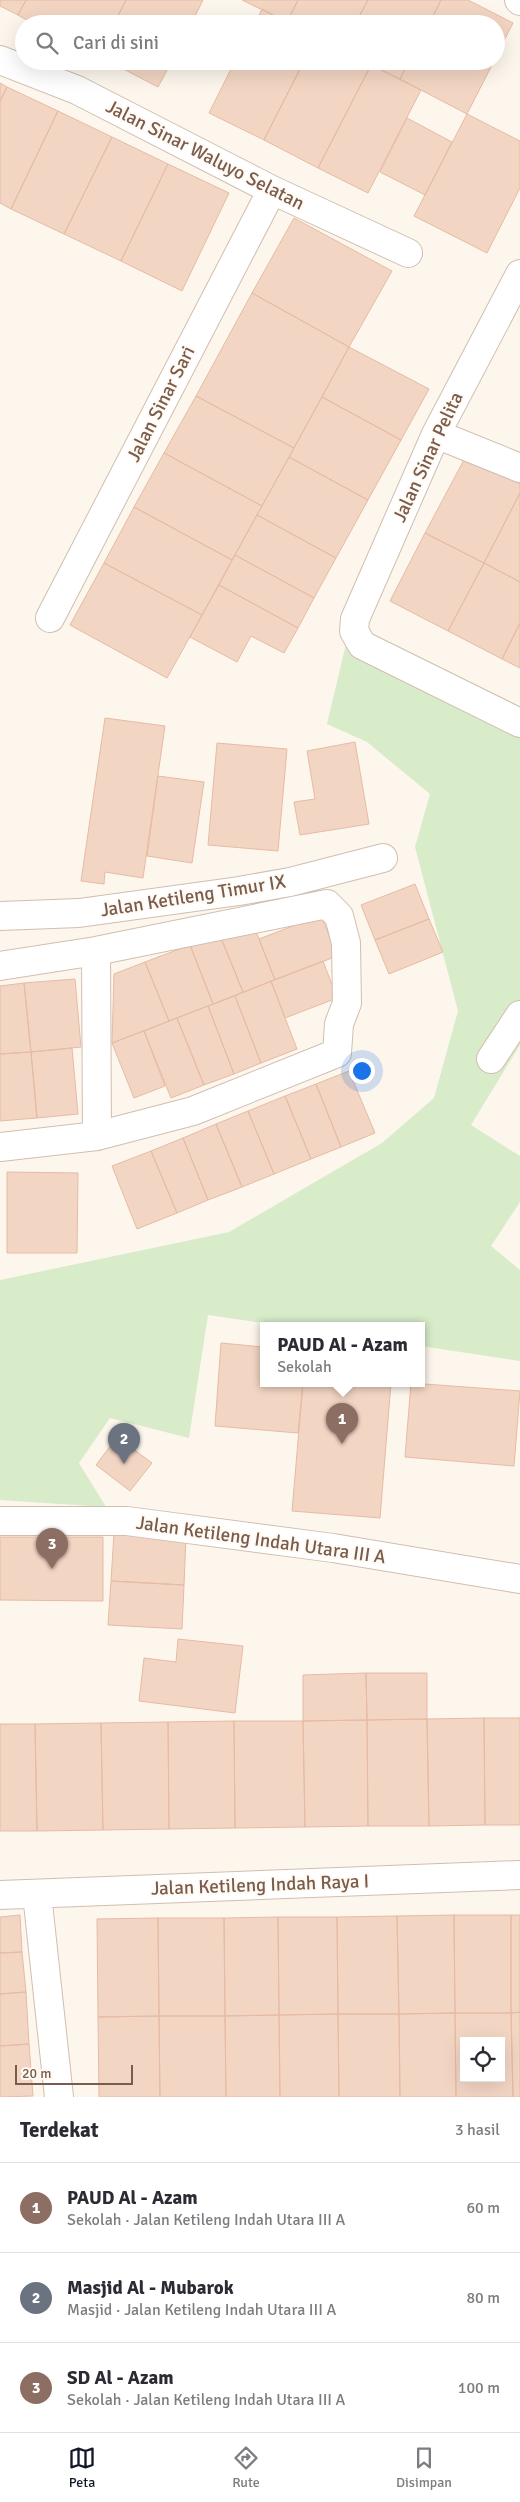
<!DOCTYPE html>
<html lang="id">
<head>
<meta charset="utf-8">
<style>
  body { margin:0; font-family:Signika,sans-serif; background:#f7f7f7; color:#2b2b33 }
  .controls { position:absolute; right:15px; bottom:15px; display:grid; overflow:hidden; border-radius:0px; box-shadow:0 5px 20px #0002 }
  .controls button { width:45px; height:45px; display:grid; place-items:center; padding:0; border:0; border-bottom:1px solid #e1e1e2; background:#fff; color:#2b2b33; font:25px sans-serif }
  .scale { position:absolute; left:15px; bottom:12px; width:118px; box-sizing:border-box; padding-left:5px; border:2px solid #7a5c4d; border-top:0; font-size:14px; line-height:18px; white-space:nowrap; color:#7a5c4d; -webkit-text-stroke:4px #fffaf3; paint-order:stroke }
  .you { position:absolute; left:361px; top:1070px; width:18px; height:18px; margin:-12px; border:4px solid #fff; border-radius:50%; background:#1a73e8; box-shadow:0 0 0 8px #1a73e833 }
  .badge { display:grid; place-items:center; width:32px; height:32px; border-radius:50%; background:#111827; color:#fff; font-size:16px; font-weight:700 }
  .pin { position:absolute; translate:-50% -41px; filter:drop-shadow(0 1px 2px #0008) }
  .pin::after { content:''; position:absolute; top:26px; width:18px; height:15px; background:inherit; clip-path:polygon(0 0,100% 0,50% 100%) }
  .popup { position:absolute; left:260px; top:1322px; width:165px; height:65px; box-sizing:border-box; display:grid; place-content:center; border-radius:0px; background:#fff; filter:drop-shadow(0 1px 4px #0005); font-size:16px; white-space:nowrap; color:#7c7c81 }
  .popup b { font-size:19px; color:#2b2b33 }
  .popup::after { content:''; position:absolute; left:50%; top:100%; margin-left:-10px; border:10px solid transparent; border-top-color:#fff }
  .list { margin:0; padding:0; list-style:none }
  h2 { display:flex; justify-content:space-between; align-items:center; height:65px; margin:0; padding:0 20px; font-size:21px }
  h2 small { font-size:16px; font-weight:400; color:#7c7c81 }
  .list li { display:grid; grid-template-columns:32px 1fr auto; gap:15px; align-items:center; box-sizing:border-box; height:90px; padding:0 20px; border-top:1px solid #e1e1e2 }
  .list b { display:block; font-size:19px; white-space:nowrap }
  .list p { margin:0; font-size:16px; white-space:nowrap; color:#7c7c81 }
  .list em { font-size:16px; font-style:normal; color:#7c7c81 }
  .icon { flex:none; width:28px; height:28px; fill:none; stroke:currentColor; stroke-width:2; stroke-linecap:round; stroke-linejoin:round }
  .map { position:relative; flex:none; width:520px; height:2097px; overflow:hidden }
  .search { position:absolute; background:#fff; box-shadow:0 5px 20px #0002; left:15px; right:15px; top:15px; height:55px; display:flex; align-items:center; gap:12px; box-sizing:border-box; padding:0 18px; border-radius:28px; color:#7c7c81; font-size:19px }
  .sheet { height:335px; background:#fff }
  nav { display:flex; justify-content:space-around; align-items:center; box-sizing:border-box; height:70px; border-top:1px solid #e1e1e2; background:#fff; font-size:14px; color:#7c7c81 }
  nav a { display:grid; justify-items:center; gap:2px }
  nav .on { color:#111827 }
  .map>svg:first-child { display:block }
</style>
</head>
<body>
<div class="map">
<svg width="520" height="2097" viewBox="0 0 520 2097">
  <rect width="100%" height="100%" fill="#fdf6ec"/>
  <!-- green -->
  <path fill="#d8ecc9" d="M346 644 520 734V1045L471 1125 520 1156V1202L491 1246 520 1270V1361L421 1346V1325H276L208 1315 189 1438 110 1418 79 1463 106 1507 0 1500V1280L229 1232 382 1143 434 1098 458 1011 415 847 430 794 367 742 327 724Z"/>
  <!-- building -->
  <path fill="#f3d5c3" stroke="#e6bba3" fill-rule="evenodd" d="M0 0H26L18 15 0 6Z
    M26 0H126L114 24H34L18 15Z
    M126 0H203L191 24H114Z
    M242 0H298L287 22Z
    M298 0H368L355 24H289L287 22Z
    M368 0H441L429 24H355Z
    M441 0H468L513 23 496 56V24H429Z
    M262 9 287 22 289 24H255Z
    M108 61H172L158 87Z
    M235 61H304L264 140 209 113Z
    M304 61H363L371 65 318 168 264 140Z
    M363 61H409L400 79Z
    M409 61H494L467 114 400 79Z
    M371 65 421 90 368 193 318 168Z
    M0 83 7 87 0 101Z
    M7 87 58 111 11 209 0 203V101Z
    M58 111 112 137 64 234 11 209Z
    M467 114 520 141V188L487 253 414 216Z
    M407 118 452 142 425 195 380 172Z
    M112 137 168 164 121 261 64 234Z
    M168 164 229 193 182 291 121 261Z
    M294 218 392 271 349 347 252 293Z
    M252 293 349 347 294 448 196 396Z
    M349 347 429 389 401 440 322 397Z
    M196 396 294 448 262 506 164 453Z
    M322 397 401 440 368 500 289 457Z
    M164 453 262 506 232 560 134 507Z
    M466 456 520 484V493L484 563 425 533Z
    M289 457 368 500 336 558 257 515Z
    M520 493V582L484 563Z
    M134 507 232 560 202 615 104 563Z
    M257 515 336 558 314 598 235 555Z
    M425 533 484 563 448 631 390 601Z
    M235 555 314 598 298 628 219 585Z
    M104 563 202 615 167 678 70 625Z
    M484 563 520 582V623L502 659 448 631Z
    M219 585 298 628 284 653 251 636 237 662 190 637Z
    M520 623V668L502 659Z
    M105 718 165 726 143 878 105 872 104 884 81 881Z
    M355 742 369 824 300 835 294 802 315 799 307 751Z
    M217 743 287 749 278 851 208 845Z
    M158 776 204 782 192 863 147 856Z
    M415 884 429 919 375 940 361 905Z
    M321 915 337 956 275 980 259 939Z
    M429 919 443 952 389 974 375 940Z
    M252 921 275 980 243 992 219 933Z
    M219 933 243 992 213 1004 190 945Z
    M190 945 213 1004 169 1021 145 962Z
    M323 961 337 998 285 1018 271 981Z
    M145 962 169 1021 112 1043 114 974Z
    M75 979 81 1047 31 1052 24 983Z
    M271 981 297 1049 261 1063 235 996Z
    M24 983 31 1052 0 1054V986Z
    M235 996 261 1063 234 1074 208 1006Z
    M208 1006 234 1074 204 1085 177 1018Z
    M177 1018 204 1085 171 1098 144 1031Z
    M144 1031 165 1086 134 1098 112 1043Z
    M72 1048 78 1114 37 1118 31 1052Z
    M31 1052 37 1118 0 1121V1054Z
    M349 1071 375 1133 341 1147 316 1084Z
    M316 1084 341 1147 311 1159 285 1096Z
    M285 1096 311 1159 274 1174 248 1111Z
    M248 1111 274 1174 242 1187 216 1124Z
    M216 1124 242 1187 208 1200 183 1138Z
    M183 1138 208 1200 177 1213 151 1151Z
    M151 1151 177 1213 137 1229 112 1166Z
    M7 1172 78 1173 77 1253H7Z
    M221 1343 263 1347V1383H303L298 1433 215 1426Z
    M303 1383H391L380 1518 292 1511Z
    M411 1383 520 1391 514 1466 405 1457Z
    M117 1437 152 1463 130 1491 96 1465Z
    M114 1533 186 1537 184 1585 111 1581Z
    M0 1537H103V1601L0 1600Z
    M111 1581 184 1585 182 1629 108 1625Z
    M178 1639 243 1646 235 1713 139 1701 144 1658 176 1662Z
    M366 1673 367 1720 303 1721V1675Z
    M366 1673H427V1719L367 1720Z
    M484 1718 485 1825 429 1826 427 1719Z
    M484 1718H520V1825H485Z
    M427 1719 429 1826H368L367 1720Z
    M367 1720 368 1826 305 1827 303 1721Z
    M234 1721 235 1828 169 1829 168 1722Z
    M234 1721H303L305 1827 235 1828Z
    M168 1722 169 1829 103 1830 101 1723Z
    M101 1723 103 1830 37 1831 35 1724Z
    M0 1724H35L37 1831H0Z
    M20 1915 22 1952 0 1953V1917Z
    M454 1915 455 2013 399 2014 397 1916Z
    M454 1915H511V2013H455Z
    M511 1915H520V2012L511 2013Z
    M397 1916 399 2014H338L337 1917Z
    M278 1917 279 2015 225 2016 224 1918Z
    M278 1917H337L338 2014 279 2015Z
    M158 1918 159 2016 98 2017 97 1919Z
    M158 1918H224L225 2016H159Z
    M22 1952 26 1992 0 1994V1953Z
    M26 1992 29 2044 0 2046V1994Z
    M520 2012V2097H513L511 2013Z
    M455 2013 456 2097H400L399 2014Z
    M455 2013H511L513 2097H456ZM464 2041H501V2078H464Z
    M338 2014 339 2097H280L279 2015Z
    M338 2014H399L400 2097H339Z
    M279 2015 280 2097H226L225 2016Z
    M159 2016 160 2097H99L98 2017Z
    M159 2016H225L226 2097H160Z
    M29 2044 33 2096 0 2097V2046Z"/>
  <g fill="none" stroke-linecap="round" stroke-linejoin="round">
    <defs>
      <path id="minor" d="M519 0 520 1
        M0 60 77 90 272 190 408 253
        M520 274 436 434 355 619 354 631 362 645 520 723
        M436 434 520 468
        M50 618 272 190
        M0 916 79 913 239 891 290 882 383 858
        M0 966 96 951 327 904 339 916 346 943 347 1003 339 1024 337 1053 193 1111 97 1136
        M491 1059 520 1015
        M0 1147 97 1136 96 951
        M0 1521H127L333 1548 520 1579
        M37 1894 59 2097
        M0 1895 520 1875"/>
    </defs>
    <!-- minor casing -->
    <use href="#minor" stroke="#d1beb0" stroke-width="30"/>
    <!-- minor -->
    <use href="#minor" stroke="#fff" stroke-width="28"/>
  </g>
  <g text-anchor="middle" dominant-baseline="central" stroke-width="4" stroke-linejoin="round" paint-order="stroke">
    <!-- street labels -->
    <g font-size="19" fill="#7a5c4d" stroke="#fffaf3">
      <text transform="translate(205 155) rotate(27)">Jalan Sinar Waluyo Selatan</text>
      <text transform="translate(161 404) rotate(-63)">Jalan Sinar Sari</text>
      <text transform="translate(428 457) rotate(-65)">Jalan Sinar Pelita</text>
      <text transform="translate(193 896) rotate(-9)">Jalan Ketileng Timur IX</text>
      <text transform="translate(261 1540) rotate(8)">Jalan Ketileng Indah Utara III A</text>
      <text transform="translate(260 1885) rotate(-2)">Jalan Ketileng Indah Raya I</text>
    </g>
  </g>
</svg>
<div class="controls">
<button><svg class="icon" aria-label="locate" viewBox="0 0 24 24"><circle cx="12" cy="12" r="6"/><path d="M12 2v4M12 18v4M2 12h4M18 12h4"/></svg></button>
</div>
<div class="scale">20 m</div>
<div class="you"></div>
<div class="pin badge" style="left:342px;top:1444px;background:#8d6e63">1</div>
<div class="popup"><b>PAUD Al - Azam</b>Sekolah</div>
<div class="pin badge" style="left:124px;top:1464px;background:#6b7280">2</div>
<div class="pin badge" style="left:52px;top:1569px;background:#8d6e63">3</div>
<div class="search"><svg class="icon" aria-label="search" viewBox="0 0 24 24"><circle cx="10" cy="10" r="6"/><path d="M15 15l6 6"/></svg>Cari di sini</div>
</div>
<section class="sheet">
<h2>Terdekat<small>3 hasil</small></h2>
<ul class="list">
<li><span class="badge" style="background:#8d6e63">1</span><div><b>PAUD Al - Azam</b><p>Sekolah · Jalan Ketileng Indah Utara III A</p></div><em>60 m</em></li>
<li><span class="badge" style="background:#6b7280">2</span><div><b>Masjid Al - Mubarok</b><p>Masjid · Jalan Ketileng Indah Utara III A</p></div><em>80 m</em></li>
<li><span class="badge" style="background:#8d6e63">3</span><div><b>SD Al - Azam</b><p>Sekolah · Jalan Ketileng Indah Utara III A</p></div><em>100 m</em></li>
</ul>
</section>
<nav>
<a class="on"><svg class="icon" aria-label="map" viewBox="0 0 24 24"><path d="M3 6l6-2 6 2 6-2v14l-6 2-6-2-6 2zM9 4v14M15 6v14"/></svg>Peta</a>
<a><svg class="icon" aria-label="directions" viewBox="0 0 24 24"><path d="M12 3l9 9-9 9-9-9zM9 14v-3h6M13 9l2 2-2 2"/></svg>Rute</a>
<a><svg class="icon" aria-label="saved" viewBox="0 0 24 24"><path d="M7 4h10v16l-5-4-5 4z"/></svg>Disimpan</a>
</nav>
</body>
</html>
